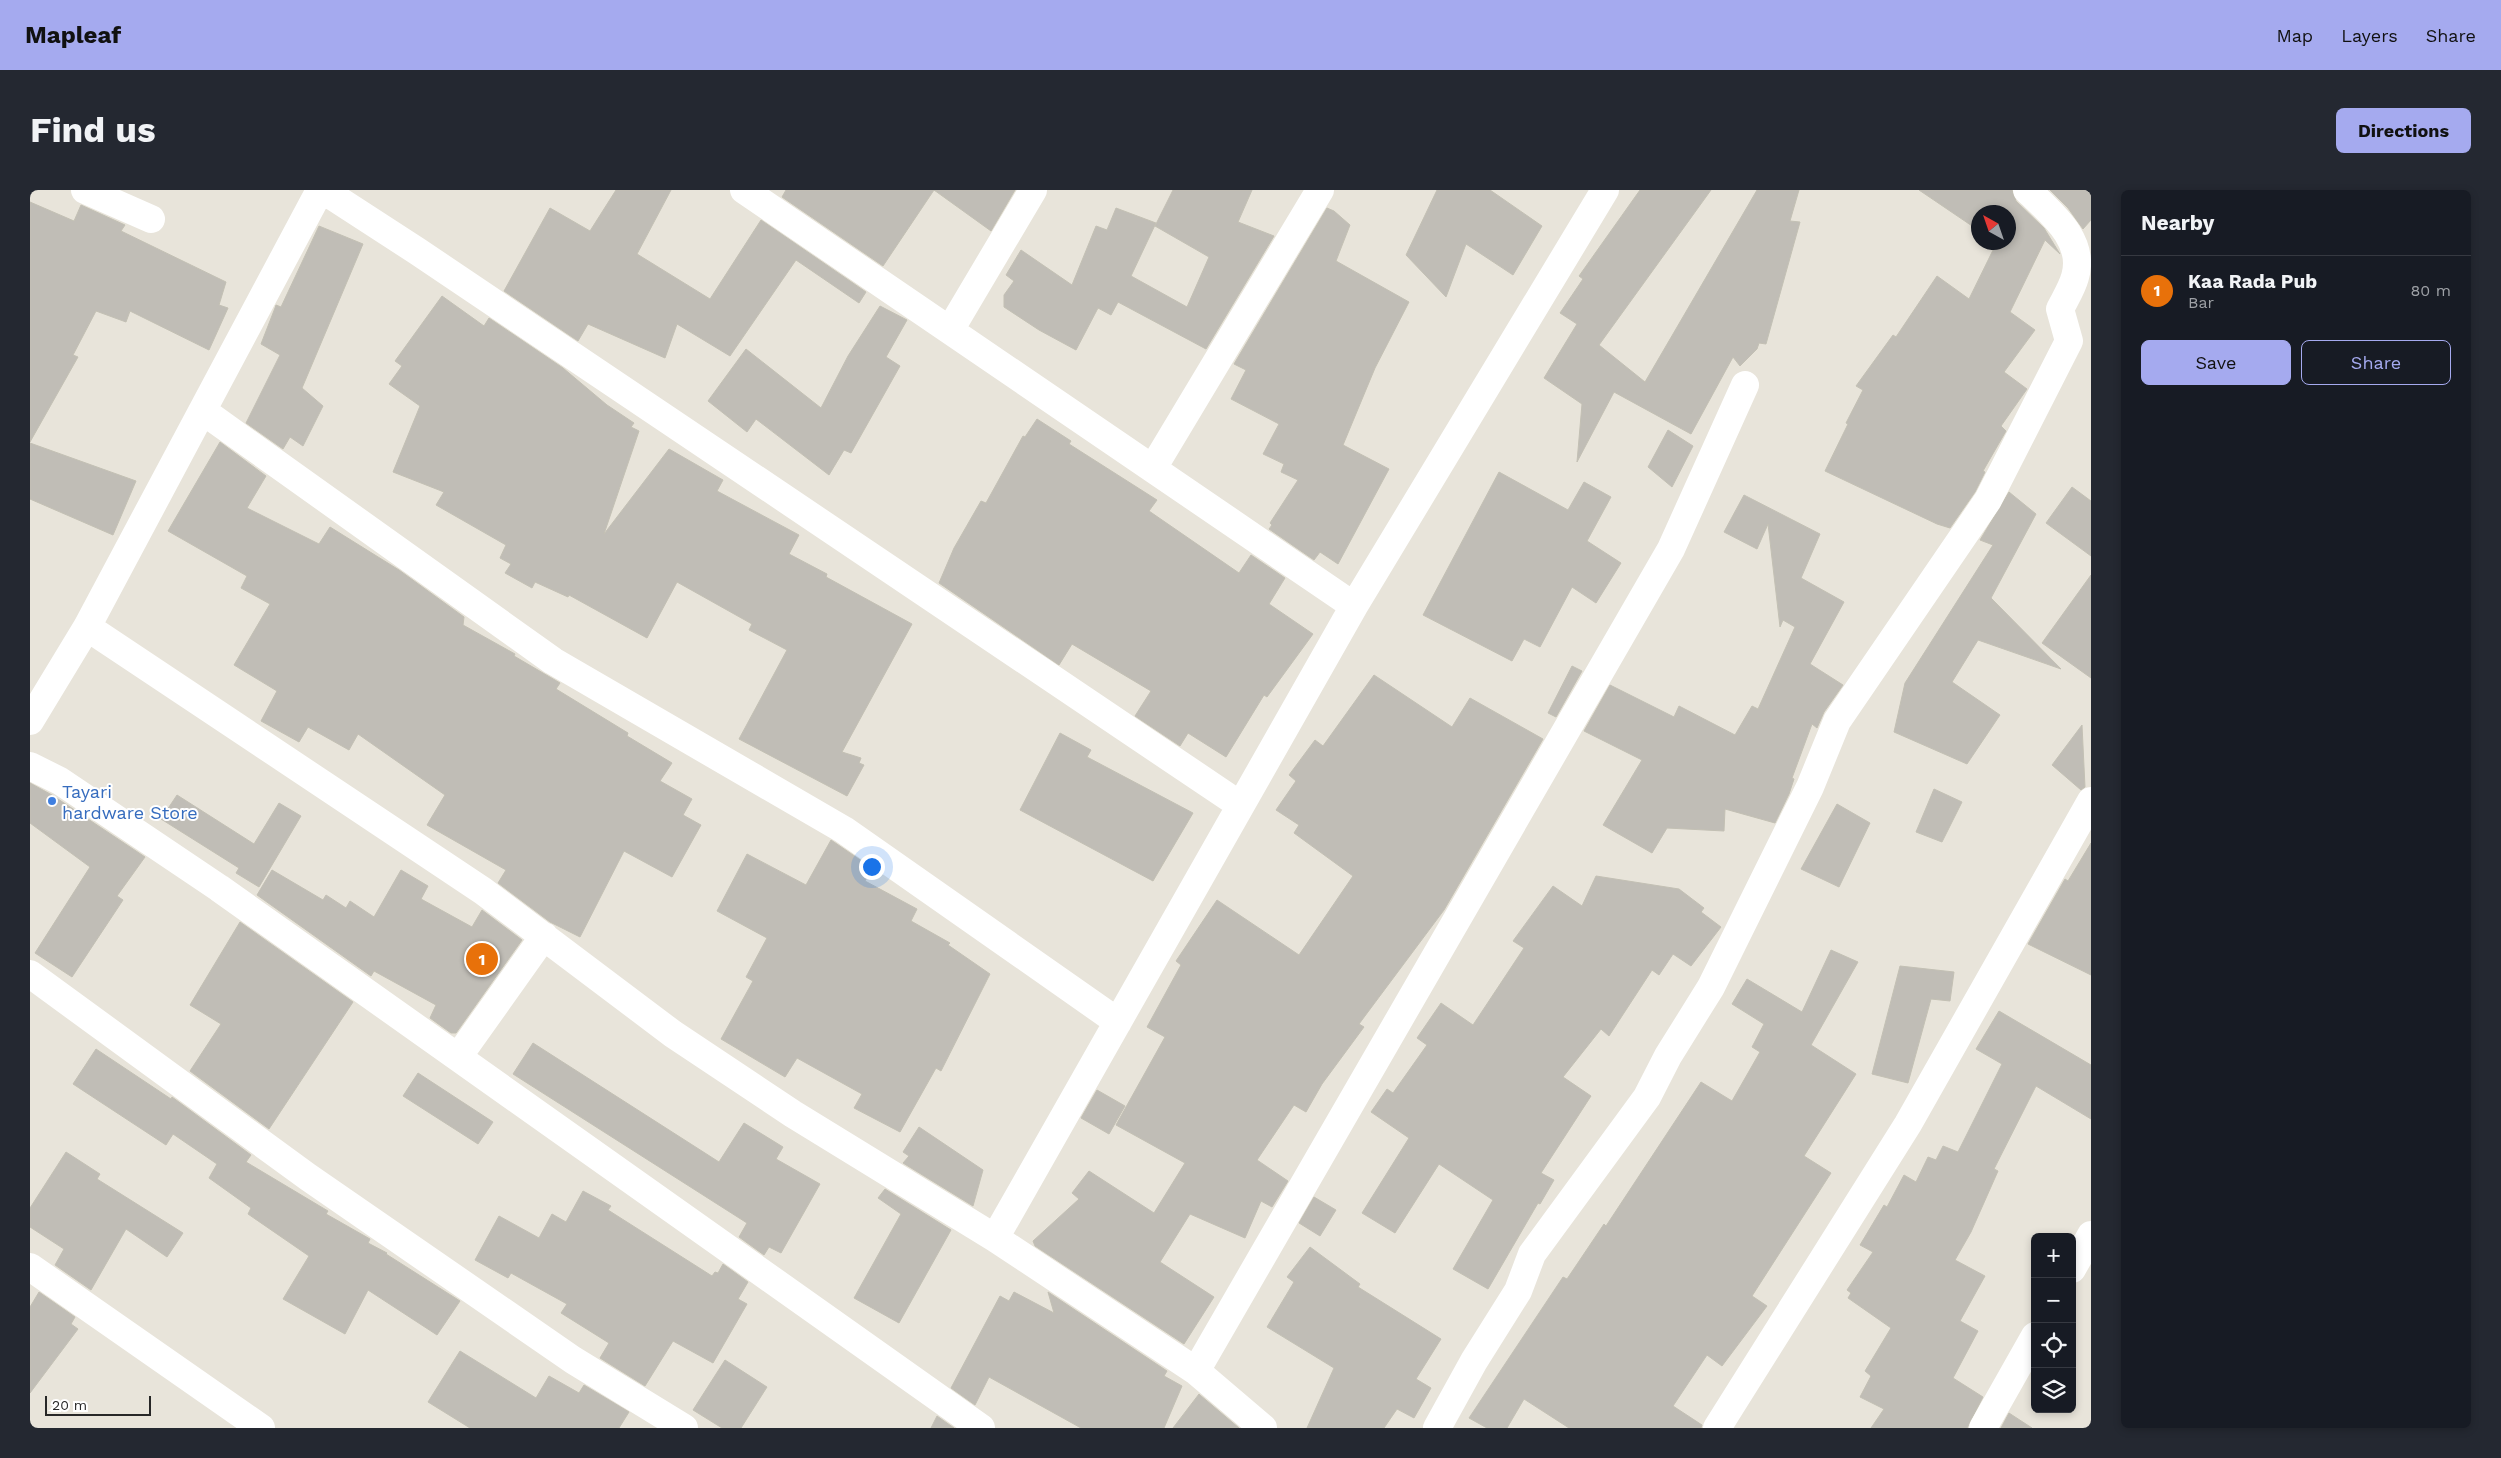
<!DOCTYPE html>
<html lang="en">
<head>
<meta charset="utf-8">
<style>
  body { margin:0; font-family:"Work Sans",sans-serif; background:#242831; color:#f1f3f6 }
  .controls { position:absolute; right:15px; bottom:15px; display:grid; overflow:hidden; border-radius:8px; box-shadow:0 2px 8px #0003 }
  .controls button { width:45px; height:45px; display:grid; place-items:center; padding:0; border:0; border-bottom:1px solid #363941; background:#171b24; color:#f1f3f6; font:25px sans-serif }
  .compass { position:absolute; left:1941px; top:15px; width:45px; height:45px; border-radius:50%; background:#171b24; box-shadow:0 2px 8px #0003; rotate:320deg }
  .scale { position:absolute; left:15px; bottom:12px; width:106px; box-sizing:border-box; padding-left:5px; border:2px solid #272727; border-top:0; font-size:14px; line-height:18px; white-space:nowrap; color:#272727; -webkit-text-stroke:4px #fff; paint-order:stroke }
  .you { position:absolute; left:841px; top:676px; width:18px; height:18px; margin:-12px; border:4px solid #fff; border-radius:50%; background:#1a73e8; box-shadow:0 0 0 8px #1a73e833 }
  .badge { display:grid; place-items:center; width:32px; height:32px; border-radius:50%; background:#a5aaef; color:#fff; font-size:16px; font-weight:700 }
  .pin { position:absolute; translate:-50% -50%; border:2px solid #fff; box-shadow:0 1px 5px #0006 }
  .list { margin:0; padding:0; list-style:none }
  h2 { display:flex; justify-content:space-between; align-items:center; height:65px; margin:0; padding:0 20px; font-size:21px }
  h2 small { font-size:16px; font-weight:400; color:#9ea1a6 }
  .list li { display:grid; grid-template-columns:32px 1fr auto; gap:15px; align-items:center; box-sizing:border-box; height:70px; padding:0 20px; border-top:1px solid #363941 }
  .list b { display:block; font-size:19px; white-space:nowrap }
  .list p { margin:0; font-size:16px; white-space:nowrap; color:#9ea1a6 }
  .list em { font-size:16px; font-style:normal; color:#9ea1a6 }
  .actions { display:flex; gap:10px; padding:15px 20px }
  .actions a { flex:1; padding:11px 0; border:1px solid #a5aaef; border-radius:8px; text-align:center; font-size:18px; color:#a5aaef }
  .actions .main { background:#a5aaef; color:#111 }
  .icon { flex:none; width:28px; height:28px; fill:none; stroke:currentColor; stroke-width:2; stroke-linecap:round; stroke-linejoin:round }
  .map { position:relative; flex:none; width:2061px; height:1238px; overflow:hidden; border-radius:8px }
  header { display:flex; align-items:center; gap:30px; box-sizing:border-box; height:70px; padding:0 25px; background:#a5aaef; color:#111 }
  header strong { font-size:24px }
  nav { display:flex; gap:28px; margin-inline-start:auto; font-size:18px }
  .intro { display:flex; align-items:center; justify-content:space-between; box-sizing:border-box; height:120px; padding:0 30px }
  h1 { margin:0; font-size:35px }
  .button { padding:12px 22px; border-radius:8px; background:#a5aaef; color:#111; font-size:18px; font-weight:700 }
  main { display:flex; gap:30px; padding:0 30px }
  aside { flex:1; background:#171b24; border-radius:8px; box-shadow:0 2px 8px #0003 }
  .map>svg:first-child { display:block }
</style>
</head>
<body>
<header>
<strong>Mapleaf</strong>
<nav><a>Map</a><a>Layers</a><a>Share</a></nav>
</header>
<div class="intro"><h1>Find us</h1><a class="button">Directions</a></div>
<main>
<div class="map">
<svg width="2061" height="1238" viewBox="0 0 2061 1238">
  <rect width="100%" height="100%" fill="#e8e4da"/>
  <!-- building -->
  <path fill="#c0bdb6" stroke="#c3c0b4" d="M586 0H641L607 64 680 109 731 30 836 102 829 113 766 70 700 166 647 134 635 168 558 134 548 151 474 101 520 18 560 41Z
    M756 0H985L961 41 904 0 853 76 752 7Z
    M1143 0H1222L1208 32 1244 46 1176 159 1088 112 1081 125 1068 118 1046 160 1009 140 974 117V105L984 91 976 85 991 60 1042 95 1066 36 1077 40 1086 18 1126 33 1101 86 1157 117 1179 67 1125 36Z
    M1407 0H1460L1512 36 1483 85 1436 54 1416 107 1376 65Z
    M1610 0H1681L1569 155 1615 192 1727 0H1769L1760 31 1770 32 1736 154 1729 153 1727 159 1710 176 1703 167 1661 244 1584 202 1547 272 1552 214 1514 188 1547 134 1530 123 1553 89 1549 86Z
    M1889 0H1982L1986 11 2014 38 2030 64 2015 50 1980 122 2005 140 1974 182 1997 199 1971 236 1976 241 1953 281 1955 282 1945 302 1920 338 1907 334 1795 281 1818 234 1816 233 1833 200 1826 196 1863 145 1866 147 1907 86 1939 109 1967 52H1978V22H1948V40Z
    M2020 0H2061V30L2053 39 2038 18Z
    M0 12 44 31 51 15 95 35 91 41 196 92 189 115 198 118 179 160 100 121 96 132 66 121 43 165 48 167 0 252Z
    M1297 18 1304 21 1320 35 1306 71 1379 112 1345 178 1313 255 1359 279 1308 374 1290 362 1284 370 1239 339 1242 335 1240 333 1268 290 1251 282 1254 274 1233 264 1249 234 1201 209 1216 180 1204 174Z
    M289 36 333 54 272 198 293 216 273 256 260 247 253 259 216 233 250 165 231 154 245 118 246 115 251 117Z
    M412 106 454 136 459 128 533 178 577 215 604 233 601 237 609 241 574 344 639 259 693 290 687 301 769 345 759 364 797 384 796 387 882 434 812 562 831 568 829 573 834 575 817 606 709 549 757 460 719 440 722 434 647 392 617 448 539 405 538 407 505 392 502 398 475 383 481 374 470 368 476 355 406 315 414 302 363 282 390 216 359 194 372 176 365 171Z
    M850 116 877 130 856 167 870 176 821 263 814 260 799 285 726 229 717 242 678 211 716 159 791 218 818 166Z
    M1007 229 1041 251 1039 254 1127 310 1119 321 1209 383 1221 365 1255 388 1239 414 1283 444 1237 507 1234 505 1196 567 1158 543 1150 556 1105 526 1121 501 1042 454 1029 475 909 393 924 358 951 311 956 313 993 246 995 247Z
    M1638 240 1663 256 1642 297 1618 277Z
    M190 252 236 286 217 318 289 354 300 337 369 380 434 427 433 435 485 464 484 466 530 493 526 499 598 543 597 546 642 573 630 591 662 609 653 625 671 635 642 687 594 661 550 747 520 732 468 693 476 680 397 635 415 605 328 544 319 560 278 537 269 552 231 531 247 501 204 475 240 414 211 398 217 386 138 341Z
    M0 253 106 291 83 345 0 309Z
    M1469 282 1538 320 1554 292 1581 307 1557 351 1591 373 1566 413 1542 397 1510 457 1494 449 1482 471 1393 425Z
    M2042 297 2061 311V366L2016 333Z
    M1979 302 2006 324 1961 408 2031 479 1948 450 1922 492 1970 525 1937 574 1864 542 1875 493 1963 355 1950 350Z
    M1714 305 1790 344 1771 388 1814 412 1780 474 1813 495 1794 522 1787 538 1782 534 1762 588 1764 589 1759 604 1745 633 1695 619 1694 641 1637 638 1622 663 1573 635 1612 570 1554 541 1580 495 1644 527 1649 516 1705 545 1722 516 1728 519 1765 437 1753 430 1750 437 1738 334 1727 359 1694 342Z
    M2061 385V488L2012 453Z
    M1542 476 1552 481 1526 527 1518 523Z
    M1344 485 1422 537 1440 508 1513 549 1414 720 1329 834 1334 837 1292 894 1276 922 1264 915 1227 970 1258 991 1242 1017 1231 1011 1215 1048 1160 1024 1130 1072 1184 1107 1154 1154 1005 1056 1003 1051 1049 1009 1042 1003 1059 981 1124 1023 1155 973 1086 935 1135 847 1117 837 1151 775 1146 771 1187 710 1269 765 1323 686 1264 643 1269 635 1246 620 1266 591 1259 585 1285 550 1293 556Z
    M2052 535 2055 597 2051 600 2022 575Z
    M1030 543 1061 560 1057 567 1163 623 1123 691 990 620Z
    M0 593 22 605 115 667 87 706 93 710 42 787 5 763 60 677 0 633Z
    M1904 599 1932 612 1912 652 1886 642Z
    M147 605 224 654 249 613 271 626 229 697 206 683 209 678 131 629Z
    M1807 614 1840 633 1809 697 1771 679Z
    M801 650 842 678 835 691 887 719 881 731 920 753 918 755 960 784 911 881 906 878 870 942 824 918 832 904 767 868 755 887 691 849 723 791 716 787 737 748 687 721 717 664 776 695Z
    M2061 653V785L1998 754 2035 689 2038 691Z
    M242 680 293 710 296 705 316 718 320 711 344 727 371 680 398 696 391 709 442 737 452 720 492 750 426 843H421L400 828 406 815 344 781 341 786 227 705Z
    M1566 686 1649 699 1674 718 1671 722 1691 737 1661 776 1643 764 1629 785 1622 780 1579 846 1571 839 1533 887 1561 906 1511 983 1524 990 1510 1014 1508 1013 1458 1099 1423 1079 1463 1010 1409 974 1365 1043 1332 1023 1379 948 1341 922 1357 899 1363 903 1397 855 1387 848 1411 813 1443 835 1494 758 1483 751 1523 696 1552 716Z
    M210 732 323 812 239 939 160 881 191 834 160 815Z
    M1801 760 1828 772 1781 855 1826 884 1774 966 1801 983 1722 1106 1737 1116 1692 1176 1677 1165 1643 1216 1672 1235 1671 1238H1539L1494 1209 1477 1238H1457L1439 1228 1533 1087 1537 1089 1574 1034 1576 1036 1671 892 1702 911 1730 862 1722 857 1734 834 1702 814 1717 789 1772 822Z
    M1870 776 1924 782 1920 811 1901 809 1878 893 1842 884Z
    M1969 821 2061 875V929L2006 896 1964 979 1968 981 1941 1042 1925 1070 1955 1086 1930 1131 1948 1141 1923 1188 1953 1207 1937 1238H1841L1854 1219 1830 1207 1841 1186 1835 1181 1861 1138 1818 1108 1821 1103 1817 1100 1843 1062 1830 1055 1854 1015 1857 1017 1874 985 1886 992 1898 967 1906 970 1913 956 1928 962 1972 874 1946 859Z
    M503 853 689 972 714 933 753 957 746 969 790 994 751 1063 739 1057 734 1065 709 1047 717 1033 483 884Z
    M66 859 141 909 142 907 221 965 216 972 298 1021 296 1024 340 1049 338 1053 357 1063 356 1064 430 1111 407 1145 338 1100 315 1144 253 1109 279 1066 218 1024 221 1018 179 988 187 974 143 944 136 955 43 894Z
    M388 883 463 932 448 954 373 906Z
    M1067 900 1095 916 1079 944 1051 928Z
    M889 937 953 980 943 1016 873 973 879 966 873 962Z
    M36 962 70 984 67 989 153 1043 137 1067 96 1039 61 1100 25 1075 34 1059 0 1037V1018Z
    M855 999 921 1040 869 1133 824 1108 871 1024 848 1008Z
    M553 1001 581 1016 578 1020 682 1086 685 1082 688 1083 693 1074 718 1092 708 1109 717 1114 683 1173 643 1151 615 1196 570 1168 579 1153 531 1123 537 1114 481 1083 478 1088 445 1070 469 1026 509 1048 522 1024 536 1032Z
    M1284 1007 1306 1020 1290 1046 1269 1033Z
    M1280 1057 1330 1094 1328 1097 1411 1149 1386 1189 1401 1198 1384 1228 1367 1219 1354 1238H1277L1304 1178 1237 1137 1264 1092 1257 1087Z
    M9 1102 45 1127 41 1134 48 1139 0 1203V1117Z
    M984 1102 1024 1123 1018 1102 1137 1181 1134 1186 1152 1196 1134 1238H1051L959 1187 945 1215 921 1198 970 1106 979 1111Z
    M430 1161 506 1208 519 1186 549 1203 554 1195 599 1222 589 1238H440L398 1212Z
    M695 1170 737 1197 711 1238H692L663 1220Z
    M1169 1204 1170 1205 1209 1238H1143Z
    M1979 1223 2002 1238H1971Z
    M907 1226 924 1238H901Z"/>
  <g fill="none" stroke-linecap="round" stroke-linejoin="round">
    <!-- minor -->
    <path stroke="#fff" stroke-width="28" d="M55 0 121 29
      M293 0 387 61 1210 615
      M714 0 1324 416
      M920 140 1003 0
      M173 221 523 471 814 640 1088 832
      M1123 278 1290 0
      M57 437 453 701 643 844 763 924 965 1048 1166 1181 1233 1238
      M0 531 57 437 290 0
      M0 576 30 591 189 698 951 1238
      M0 784 278 987 543 1170 654 1238
      M428 867 514 746
      M965 1048 1324 416 1575 0
      M0 1077 231 1238
      M2042 1079 2061 1045
      M1166 1181 1641 359 1715 195
      M1407 1238 1444 1171 1488 1101 1502 1064 1617 907 1638 866 1681 797 1780 597 1807 531 1958 310 2039 151 2030 119C2035 109 2042 98 2045 87 2056 50 2021 23 1997 0
      M1687 1238 1878 934 2061 611
      M1953 1238 2005 1146"/>
  </g>
  <!-- markers -->
  <circle fill="#3f7fe0" stroke="#fff" stroke-width="2" cx="22" cy="611" r="5"/>
  <g text-anchor="middle" dominant-baseline="central" stroke-width="4" stroke-linejoin="round" paint-order="stroke">
    <!-- shop labels -->
    <g font-size="18" fill="#366cbe" stroke="#fff" text-anchor="start">
      <text x="32" y="601">Tayari<tspan x="32" dy="21">hardware Store</tspan></text>
    </g>
  </g>
</svg>
<div class="controls">
<button>+</button>
<button>−</button>
<button><svg class="icon" aria-label="locate" viewBox="0 0 24 24"><circle cx="12" cy="12" r="6"/><path d="M12 2v4M12 18v4M2 12h4M18 12h4"/></svg></button>
<button><svg class="icon" aria-label="layers" viewBox="0 0 24 24"><path d="M12 4l9 5-9 5-9-5zM3 14l9 5 9-5"/></svg></button>
</div>
<svg class="compass" viewBox="-18 -18 36 36"><path d="M0-13l5 13h-10z" fill="#e53935"/><path d="M0 13l5-13h-10z" fill="#9ea1a6"/></svg>
<div class="scale">20 m</div>
<div class="you"></div>
<div class="pin badge" style="left:452px;top:769px;background:#e8710a">1</div>
</div>
<aside>
<h2>Nearby<small></small></h2>
<ul class="list">
<li><span class="badge" style="background:#e8710a">1</span><div><b>Kaa Rada Pub</b><p>Bar</p></div><em>80 m</em></li>
</ul>
<div class="actions"><a class="main">Save</a><a>Share</a></div>
</aside>
</main>
</body>
</html>
